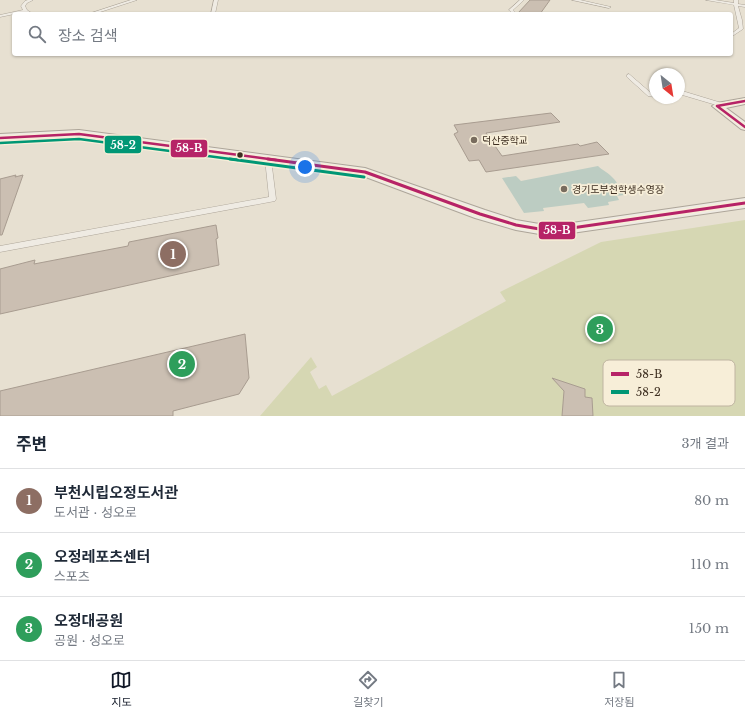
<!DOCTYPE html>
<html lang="ko">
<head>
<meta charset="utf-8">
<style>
  body { margin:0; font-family:"Libre Baskerville","Noto Sans KR",serif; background:#f6f6f7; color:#1f2937 }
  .compass { position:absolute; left:649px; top:68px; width:36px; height:36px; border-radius:50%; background:#fff; box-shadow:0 1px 3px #0004; rotate:150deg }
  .you { position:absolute; left:305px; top:167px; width:14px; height:14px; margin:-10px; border:3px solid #fff; border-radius:50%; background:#1a73e8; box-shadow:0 0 0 6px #1a73e833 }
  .badge { display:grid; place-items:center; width:26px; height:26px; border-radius:50%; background:#111827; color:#fff; font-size:13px; font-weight:700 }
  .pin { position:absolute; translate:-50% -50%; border:2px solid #fff; box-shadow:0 1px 4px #0006 }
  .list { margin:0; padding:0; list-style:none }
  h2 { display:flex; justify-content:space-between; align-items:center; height:52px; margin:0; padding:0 16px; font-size:17px }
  h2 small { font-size:13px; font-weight:400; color:#747a83 }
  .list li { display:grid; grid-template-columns:26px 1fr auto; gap:12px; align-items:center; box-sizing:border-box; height:64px; padding:0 16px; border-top:1px solid #e0e1e3 }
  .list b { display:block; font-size:15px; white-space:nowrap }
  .list p { margin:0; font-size:13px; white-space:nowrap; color:#747a83 }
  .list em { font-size:13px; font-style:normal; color:#747a83 }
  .icon { flex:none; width:22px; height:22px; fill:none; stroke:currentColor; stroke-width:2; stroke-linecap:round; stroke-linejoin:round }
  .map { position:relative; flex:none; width:745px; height:416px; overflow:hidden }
  .search { position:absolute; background:#fff; box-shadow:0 1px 3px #0004; left:12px; right:12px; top:12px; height:44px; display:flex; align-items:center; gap:10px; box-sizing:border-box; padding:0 14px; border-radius:4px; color:#747a83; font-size:15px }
  .sheet { height:244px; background:#fff }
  nav { display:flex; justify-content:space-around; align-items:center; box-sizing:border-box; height:56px; border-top:1px solid #e0e1e3; background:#fff; font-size:11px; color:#747a83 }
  nav a { display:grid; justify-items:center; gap:2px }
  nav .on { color:#111827 }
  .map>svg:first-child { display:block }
</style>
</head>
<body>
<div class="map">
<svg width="745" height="416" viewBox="0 0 745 416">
  <rect width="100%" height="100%" fill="#e7e0d1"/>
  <!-- green -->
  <path fill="#d6d7b3" d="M745 220V416H260L311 357 317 367 310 372 319 389 326 385 332 396 506 301 500 292 601 242Z"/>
  <!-- water -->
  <path fill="#bcccc2" d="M598 166C602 170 609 173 614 179 619 184 619 190 624 195L617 196 619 200 608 202 609 205 588 208 584 203 543 208 544 211 524 213 502 178 516 176 521 181Z"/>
  <!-- building -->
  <path fill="#cbbfb2" stroke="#a89c90" d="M530 0H550L540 14H518V13Z
    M551 113 560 122 486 133 502 156 578 144 580 146 597 142 609 154 486 172 479 160 469 161 454 134 458 132 454 125Z
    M16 175 15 177 23 175 2 235H0V179Z
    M216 225 218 238 216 239 219 265 0 314V269L35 260 34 264 128 246 129 242Z
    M245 334 249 378 239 394 173 411V416H0V391Z
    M552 378 585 389V397L592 398 593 416H562L564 391Z"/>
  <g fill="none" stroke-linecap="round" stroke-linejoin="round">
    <defs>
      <path id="lane" d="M28 0H33L27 3 25 6 27 10 33 14H28L24 12 0 17V15L23 10 21 6 25 1Z
        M131 0H137L94 14H88Z
        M214 0H218L215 14H211Z
        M520 0H524L513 10 517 14H513L509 10Z
        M572 0H580L611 7 609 8Z
        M706 0H715L734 3V0H738V4L745 5V7L738 6 742 20 743 29 731 37V34L739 28 734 5Z
        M629 74 651 93H655V97L648 96 627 77V75Z
        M679 90 725 104 726 105 723 107 679 94Z
        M268 157 271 159 276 199 275 201 0 252V246L269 197 265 159Z"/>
      <path id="street" d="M745 98V104L726 108 745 122V130L741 129 712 106 717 103Z
        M79 130 365 168 485 210 516 220 551 226 745 198V208L551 236 516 230 475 218 363 176 79 138 0 142V134Z"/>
    </defs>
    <!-- lane casing -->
    <use href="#lane" stroke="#ada599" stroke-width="1"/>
    <!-- street casing -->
    <use href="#street" stroke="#ada599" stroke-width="2"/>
    <!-- lane -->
    <use href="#lane" fill="#efebe3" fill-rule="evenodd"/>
    <!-- street -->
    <use href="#street" fill="#efebe3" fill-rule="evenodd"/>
    <defs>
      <path id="bus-1-far1" d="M745 101 717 106 745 127
        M0 138 79 134 276 160"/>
      <path id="bus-1" d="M268 159 365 172 480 214 516 225 551 231 745 203"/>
      <path id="bus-2-far1" d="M0 143 79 139 238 160"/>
      <path id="bus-2" d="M230 159 364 177"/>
    </defs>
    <!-- bus-1-far1 casing -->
    <use href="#bus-1-far1" stroke="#f7eed8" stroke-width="5"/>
    <!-- bus-1 casing -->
    <use href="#bus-1" stroke="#f7eed8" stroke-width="6"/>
    <!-- bus-2-far1 casing -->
    <use href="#bus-2-far1" stroke="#f7eed8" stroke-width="5"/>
    <!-- bus-2 casing -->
    <use href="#bus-2" stroke="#f7eed8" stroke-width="6"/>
    <!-- bus-1-far1 -->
    <use href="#bus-1-far1" stroke="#b62367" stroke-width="2.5"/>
    <!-- bus-1 -->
    <use href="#bus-1" stroke="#b62367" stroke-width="3"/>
    <!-- bus-2-far1 -->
    <use href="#bus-2-far1" stroke="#009775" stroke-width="2.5"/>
    <!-- bus-2 -->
    <use href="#bus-2" stroke="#009775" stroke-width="3"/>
  </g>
  <!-- markers -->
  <g fill="#786c5e" stroke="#f7eed8" stroke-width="1.5">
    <circle cx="474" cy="140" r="4"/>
    <circle cx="564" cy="189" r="4"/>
  </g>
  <circle fill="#3d2e20" stroke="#f7eed8" stroke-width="1.5" cx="240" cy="155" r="3.5"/>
  <g text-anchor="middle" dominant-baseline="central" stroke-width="3.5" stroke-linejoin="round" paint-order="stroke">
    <!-- poi labels -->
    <g font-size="10" fill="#3d2e20" stroke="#f7eed8" text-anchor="start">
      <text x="482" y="140">덕산중학교</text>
      <text x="572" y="189">경기도부천학생수영장</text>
    </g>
  </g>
  <!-- legend -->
  <rect x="603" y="360" width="132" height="46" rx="6" fill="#f7eed8" stroke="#bfb4a1" stroke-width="1"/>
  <rect x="611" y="372" width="18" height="4" fill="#b62367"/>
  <rect x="611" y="390" width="18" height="4" fill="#009775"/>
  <g font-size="11" fill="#3d2e20">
    <text x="636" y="378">58-B</text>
    <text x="636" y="396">58-2</text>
  </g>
  <g stroke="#f7eed8" stroke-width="1.5">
    <rect x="104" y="135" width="38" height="19" rx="4" fill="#009775"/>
    <rect x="170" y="139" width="38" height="19" rx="4" fill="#b62367"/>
    <rect x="538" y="221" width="38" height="19" rx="4" fill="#b62367"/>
  </g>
  <g font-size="11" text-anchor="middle" font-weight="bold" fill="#fff">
    <text x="123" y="149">58-2</text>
    <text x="189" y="152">58-B</text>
    <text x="557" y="234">58-B</text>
  </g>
</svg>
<svg class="compass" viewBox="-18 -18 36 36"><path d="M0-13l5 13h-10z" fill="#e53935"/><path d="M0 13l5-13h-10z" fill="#747a83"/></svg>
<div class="you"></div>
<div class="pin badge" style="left:173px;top:254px;background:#8d6e63">1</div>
<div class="pin badge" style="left:182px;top:364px;background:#2e9e5b">2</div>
<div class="pin badge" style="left:600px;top:329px;background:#2e9e5b">3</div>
<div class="search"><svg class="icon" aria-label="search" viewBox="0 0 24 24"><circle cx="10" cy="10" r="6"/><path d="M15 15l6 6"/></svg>장소 검색</div>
</div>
<section class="sheet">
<h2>주변<small>3개 결과</small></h2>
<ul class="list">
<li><span class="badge" style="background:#8d6e63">1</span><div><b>부천시립오정도서관</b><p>도서관 · 성오로</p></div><em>80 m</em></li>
<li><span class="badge" style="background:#2e9e5b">2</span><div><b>오정레포츠센터</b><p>스포츠</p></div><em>110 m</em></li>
<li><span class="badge" style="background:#2e9e5b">3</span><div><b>오정대공원</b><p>공원 · 성오로</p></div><em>150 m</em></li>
</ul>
</section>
<nav>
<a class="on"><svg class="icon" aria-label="map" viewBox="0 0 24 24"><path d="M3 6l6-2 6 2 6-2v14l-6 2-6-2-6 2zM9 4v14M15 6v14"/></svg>지도</a>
<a><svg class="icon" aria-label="directions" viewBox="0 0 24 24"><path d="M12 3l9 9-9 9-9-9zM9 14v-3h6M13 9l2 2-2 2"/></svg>길찾기</a>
<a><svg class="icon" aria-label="saved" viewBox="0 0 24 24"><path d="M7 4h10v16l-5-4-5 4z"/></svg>저장됨</a>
</nav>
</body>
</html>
